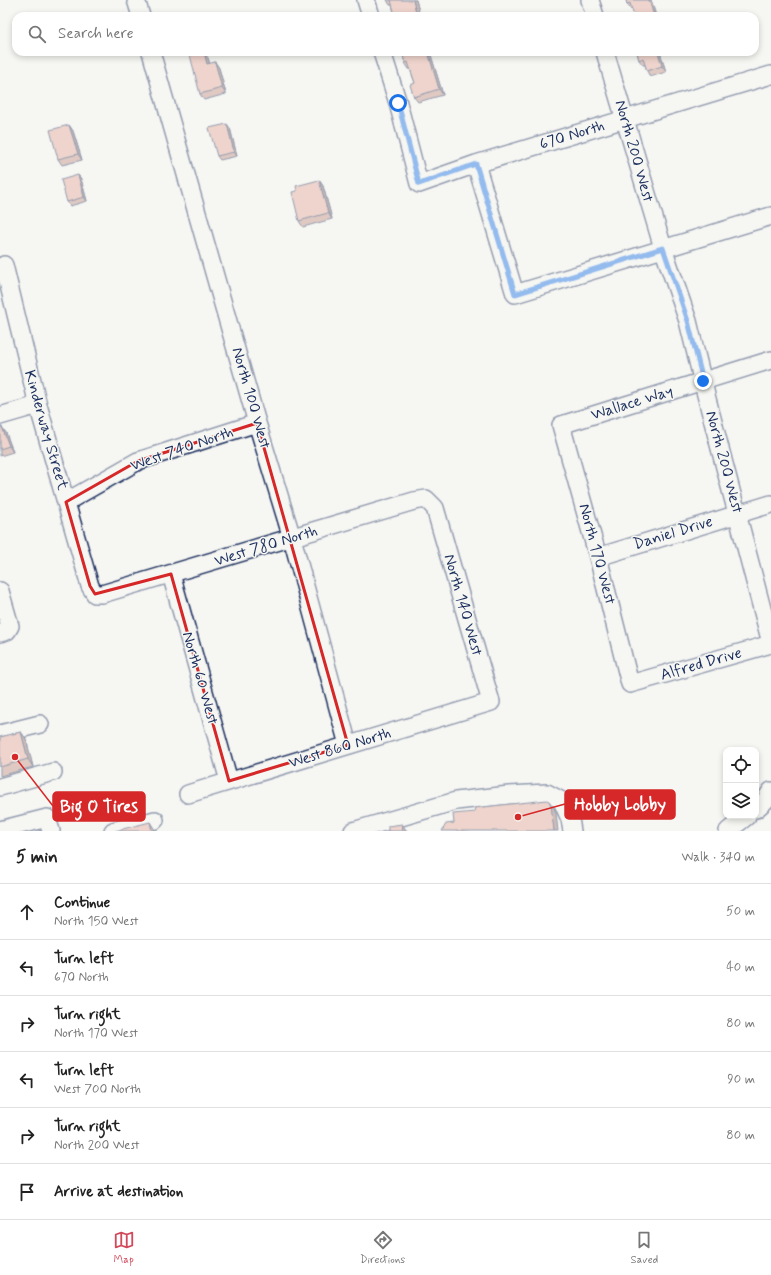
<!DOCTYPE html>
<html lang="en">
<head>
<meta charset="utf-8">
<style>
  body { margin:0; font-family:Mynerve,sans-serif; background:#f2f2f2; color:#222 }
  .controls { position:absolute; right:12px; bottom:12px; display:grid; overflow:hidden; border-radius:8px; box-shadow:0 2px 6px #0003 }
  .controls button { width:36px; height:36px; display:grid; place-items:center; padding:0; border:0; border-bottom:1px solid #e0e0e0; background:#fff; color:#222; font:20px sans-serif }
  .stop { position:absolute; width:12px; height:12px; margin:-9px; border:3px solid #1a73e8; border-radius:50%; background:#fff }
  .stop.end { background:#1a73e8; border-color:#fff; box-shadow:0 1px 4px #0008 }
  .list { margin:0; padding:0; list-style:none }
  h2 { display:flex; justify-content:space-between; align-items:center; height:52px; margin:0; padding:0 16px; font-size:17px }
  h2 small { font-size:13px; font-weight:400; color:#767676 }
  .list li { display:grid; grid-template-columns:26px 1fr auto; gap:12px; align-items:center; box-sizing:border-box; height:56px; padding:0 16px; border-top:1px solid #e0e0e0 }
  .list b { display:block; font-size:15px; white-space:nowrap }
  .list p { margin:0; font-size:13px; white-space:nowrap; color:#767676 }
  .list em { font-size:13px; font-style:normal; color:#767676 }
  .icon { flex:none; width:22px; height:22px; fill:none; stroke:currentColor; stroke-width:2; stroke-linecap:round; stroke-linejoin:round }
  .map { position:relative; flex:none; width:771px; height:831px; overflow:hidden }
  .search { position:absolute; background:#fff; box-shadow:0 2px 6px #0003; left:12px; right:12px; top:12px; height:44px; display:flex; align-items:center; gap:10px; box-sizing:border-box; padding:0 14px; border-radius:12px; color:#767676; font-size:15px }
  .sheet { height:388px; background:#fff }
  nav { display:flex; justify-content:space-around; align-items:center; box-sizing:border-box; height:56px; border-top:1px solid #e0e0e0; background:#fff; font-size:11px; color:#767676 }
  nav a { display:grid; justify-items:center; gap:2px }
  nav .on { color:#d1495b }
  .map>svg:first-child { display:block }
</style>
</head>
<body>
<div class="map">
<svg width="771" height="831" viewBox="0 0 771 831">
  <rect width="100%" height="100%" fill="#f6f6f2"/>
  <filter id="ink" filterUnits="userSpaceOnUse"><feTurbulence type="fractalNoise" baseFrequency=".025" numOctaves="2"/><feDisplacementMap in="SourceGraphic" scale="8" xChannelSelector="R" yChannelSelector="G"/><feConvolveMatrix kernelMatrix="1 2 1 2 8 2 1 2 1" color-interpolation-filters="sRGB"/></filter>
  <g filter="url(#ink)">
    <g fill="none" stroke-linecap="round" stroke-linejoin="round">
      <defs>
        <path id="minor" d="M136 0 141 16
          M366 0 371 16
          M590 0 595 16
          M151 52 257 423 292 538 348 745
          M382 52 398 103 419 184 476 164 771 75
          M605 52 663 248 688 321 706 395 771 643
          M476 164 515 294 771 216
          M4 265 38 405 90 586 95 594H102L414 501 426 499 435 508 491 702 188 794
          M771 360 561 425 598 557 630 684 771 644
          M0 416 38 405
          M66 502 138 461 257 423
          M598 557 771 504
          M171 574 229 781
          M0 591 10 626 7 631 0 633
          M0 734 40 724
          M0 787 53 772
          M756 809 765 801 771 791
          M0 830 47 818 51 831
          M113 831 155 820
          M353 831 456 801 509 795 547 793 562 801 570 819 572 831
          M728 831 747 816"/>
      </defs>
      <!-- minor casing -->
      <use href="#minor" stroke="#1b2f5e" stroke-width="20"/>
      <!-- minor -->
      <use href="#minor" stroke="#f6f6f2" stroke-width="17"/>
    </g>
    <!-- wall -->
    <path fill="#c49388" stroke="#1b2f5e" d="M387 0H416L420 16H395L392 5H390Z
      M626 0H651L656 16H634L632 9 631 10 627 4Z
      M402 52H430L443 95 418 102 414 97 415 83 410 69H409L405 63Z
      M637 52H660L666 72 650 77 647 71 645 65H643L639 60Z
      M208 58 210 64 215 62 219 68 226 94 204 100 200 94Z
      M69 125 73 131 82 160 62 165 58 159Z
      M230 128 237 156 220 160 217 156Z
      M78 175 81 179 87 201 70 206 67 202Z
      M319 180 323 186 332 219 303 227 299 221Z
      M0 427H2L6 433 13 452 0 456Z
      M21 732 26 739 33 767 0 776V737Z"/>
    <!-- shaded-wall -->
    <path fill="#a0786f" stroke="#1b2f5e" d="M413 0H416L420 16H417Z
      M649 0H651L656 16H654Z
      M204 52 208 58 211 70 207 64Z
      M428 52H430L443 95 439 89Z
      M658 52H660L666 72 662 66Z
      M215 62 219 68 226 94 222 88Z
      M227 124 230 128 237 156 234 152Z
      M69 125 73 131 82 160 78 154Z
      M78 175 81 179 87 201 84 197Z
      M319 180 323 186 332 219 328 213Z
      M2 427 6 433 13 452 9 446Z
      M21 732 26 739 33 767 28 759Z
      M549 801 554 808 556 813 558 831H554Z
      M150 822 155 830 156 831H152Z
      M402 824 407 831H403Z"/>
    <!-- building -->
    <path fill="#e4ab9e" stroke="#1b2f5e" d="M391 0H413L417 16H395Z
      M626 0H649L654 16H634L630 3 627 4Z
      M203 52H204L207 64 215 62 222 88 200 94 190 55Z
      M402 52H428L439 89 414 97 410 85 415 83 408 62 405 63Z
      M637 52H658L662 66 647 71 643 58 639 60Z
      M227 124 234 152 217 156 209 128Z
      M69 125 78 154 58 159 50 130Z
      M78 175 84 197 67 202 61 180Z
      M319 180 328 213 299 221 292 192 297 191 296 186Z
      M0 427H2L9 446 0 449Z
      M21 732 28 759 0 767V737Z
      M547 800 549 801 551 805 554 831H442L446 824 454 823 453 814 475 812 474 808Z
      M150 822 152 831H115Z
      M402 824 403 831H388V826Z"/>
  </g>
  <g fill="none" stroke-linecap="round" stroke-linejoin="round" filter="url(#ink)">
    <!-- route -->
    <path stroke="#1a73e8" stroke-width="5" d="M398 103 419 184 476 164 515 294 663 248 688 321 703 381"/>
  </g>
  <!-- marked area -->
  <path d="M0 0H771V831H0ZM257 423 348 745 229 781 171 574 95 594 90 586 66 502 138 461Z" fill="#f6f6f2" fill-opacity=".55" fill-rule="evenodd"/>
  <path fill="none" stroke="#d62828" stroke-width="3" stroke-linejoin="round" d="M257 423 348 745 229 781 171 574 95 594 90 586 66 502 138 461Z"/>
  <g text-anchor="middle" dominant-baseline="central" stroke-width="3" stroke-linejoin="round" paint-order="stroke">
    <!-- street labels -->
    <g font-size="16" fill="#1b2f5e" stroke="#f6f6f2">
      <text transform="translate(572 135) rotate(-17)">670 North</text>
      <text transform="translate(634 151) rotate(74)">North 200 West</text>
      <text transform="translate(251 398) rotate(74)">North 100 West</text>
      <text transform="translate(632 403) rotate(-17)">Wallace Way</text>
      <text transform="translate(46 430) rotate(74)">Kinderway Street</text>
      <text transform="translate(182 449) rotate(-19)">West 740 North</text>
      <text transform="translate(724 462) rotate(75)">North 200 West</text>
      <text transform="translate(673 533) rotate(-17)">Daniel Drive</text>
      <text transform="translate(266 546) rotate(-17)">West 780 North</text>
      <text transform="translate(597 554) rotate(75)">North 170 West</text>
      <text transform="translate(463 605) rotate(74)">North 140 West</text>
      <text transform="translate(701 664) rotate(-16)">Alfred Drive</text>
      <text transform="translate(200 678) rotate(74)">North 60 West</text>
      <text transform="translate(340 748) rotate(-17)">West 860 North</text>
    </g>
  </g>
  <!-- callouts -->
  <path fill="none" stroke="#d62828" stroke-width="1.5" d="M518 817L565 804M15 757L53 806"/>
  <g fill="#d62828" stroke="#f6f6f2" stroke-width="1.5">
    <circle cx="518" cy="817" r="4"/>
    <circle cx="15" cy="757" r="4"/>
  </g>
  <g fill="#d62828" stroke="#d62828" stroke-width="1.5">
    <rect x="565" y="790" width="110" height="29" rx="4"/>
    <rect x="53" y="792" width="92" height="29" rx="4"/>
  </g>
  <g font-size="17" text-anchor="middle" font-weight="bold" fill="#fff">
    <text x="620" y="810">Hobby Lobby</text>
    <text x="99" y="812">Big O Tires</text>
  </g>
</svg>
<div class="controls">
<button><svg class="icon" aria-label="locate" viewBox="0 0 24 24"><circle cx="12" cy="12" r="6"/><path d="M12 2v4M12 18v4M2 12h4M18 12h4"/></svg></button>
<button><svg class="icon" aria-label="layers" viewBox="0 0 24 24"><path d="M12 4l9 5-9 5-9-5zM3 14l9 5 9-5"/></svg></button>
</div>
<div class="stop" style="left:398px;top:103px"></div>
<div class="stop end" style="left:703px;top:381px"></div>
<div class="search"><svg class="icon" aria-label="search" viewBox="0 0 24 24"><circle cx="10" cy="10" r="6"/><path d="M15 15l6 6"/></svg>Search here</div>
</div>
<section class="sheet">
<h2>5 min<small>Walk · 340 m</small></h2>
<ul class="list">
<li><svg class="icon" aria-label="ahead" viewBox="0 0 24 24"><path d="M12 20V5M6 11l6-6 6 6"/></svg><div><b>Continue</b><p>North 150 West</p></div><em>50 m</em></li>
<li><svg class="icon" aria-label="left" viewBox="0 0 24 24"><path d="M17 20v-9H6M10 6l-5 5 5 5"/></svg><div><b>Turn left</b><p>670 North</p></div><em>40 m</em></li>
<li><svg class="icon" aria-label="right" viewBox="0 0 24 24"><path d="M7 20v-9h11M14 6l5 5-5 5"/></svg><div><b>Turn right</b><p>North 170 West</p></div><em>80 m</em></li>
<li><svg class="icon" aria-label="left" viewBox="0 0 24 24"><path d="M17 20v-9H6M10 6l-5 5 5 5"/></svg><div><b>Turn left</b><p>West 700 North</p></div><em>90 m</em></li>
<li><svg class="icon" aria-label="right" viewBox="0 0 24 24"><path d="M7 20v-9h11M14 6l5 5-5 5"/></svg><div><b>Turn right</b><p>North 200 West</p></div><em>80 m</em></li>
<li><svg class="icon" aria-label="arrive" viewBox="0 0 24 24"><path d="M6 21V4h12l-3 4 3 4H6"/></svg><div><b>Arrive at destination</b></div></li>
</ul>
</section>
<nav>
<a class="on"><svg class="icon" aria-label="map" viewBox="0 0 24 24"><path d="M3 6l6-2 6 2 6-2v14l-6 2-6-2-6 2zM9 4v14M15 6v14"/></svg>Map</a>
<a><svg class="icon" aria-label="directions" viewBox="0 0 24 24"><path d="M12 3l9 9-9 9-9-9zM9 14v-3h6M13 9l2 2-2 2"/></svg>Directions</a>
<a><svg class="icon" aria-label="saved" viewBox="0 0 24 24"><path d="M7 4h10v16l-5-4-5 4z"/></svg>Saved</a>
</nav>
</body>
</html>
